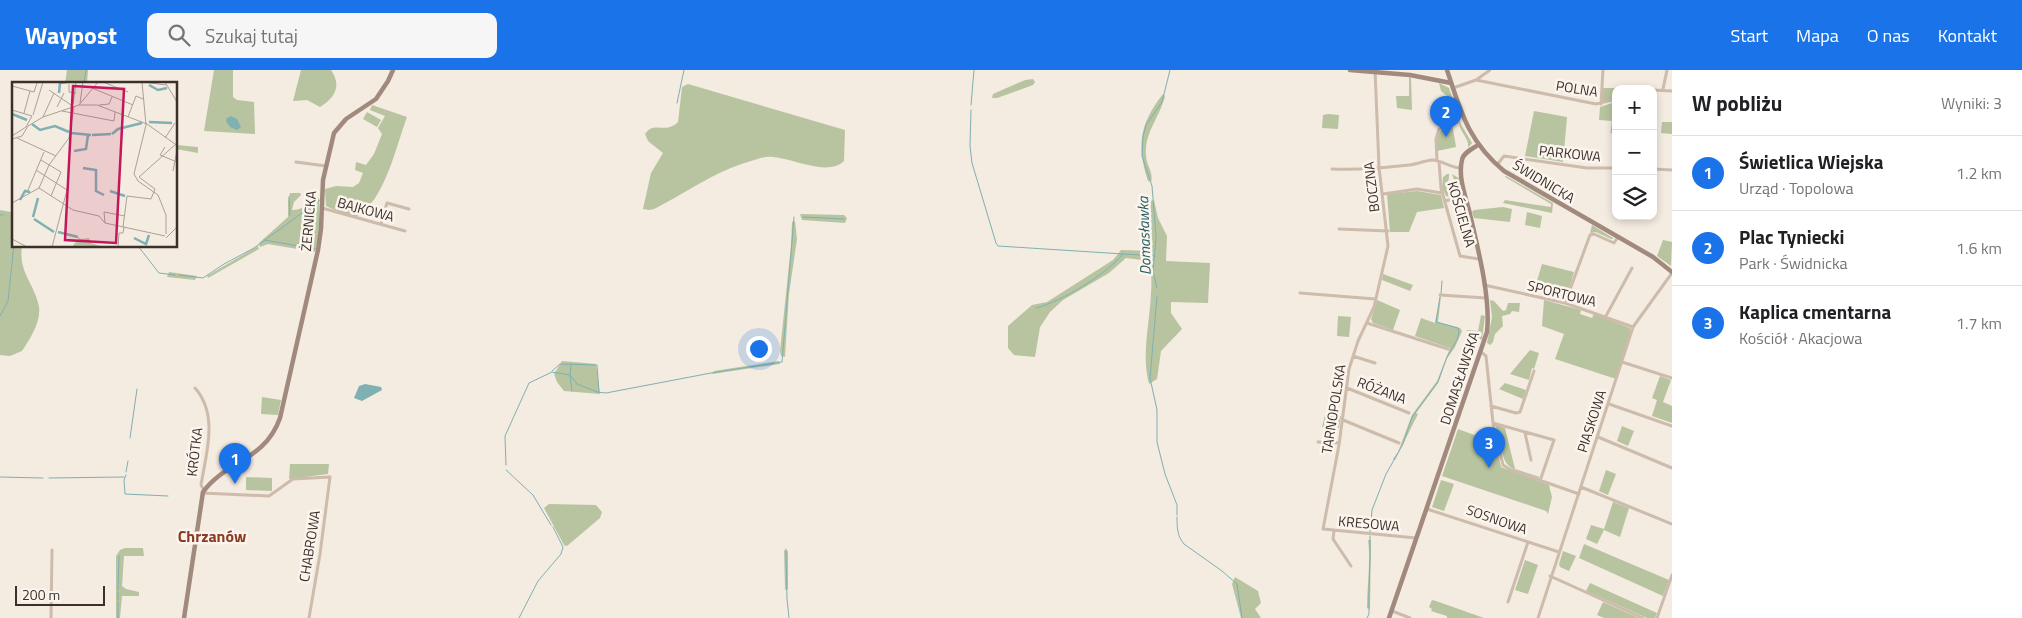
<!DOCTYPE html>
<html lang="pl">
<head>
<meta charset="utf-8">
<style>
  body { margin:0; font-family:"Titillium Web",sans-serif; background:#f6f6f6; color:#202124 }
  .controls { position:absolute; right:15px; top:15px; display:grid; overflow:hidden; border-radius:10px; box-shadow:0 2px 8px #0003 }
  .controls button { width:45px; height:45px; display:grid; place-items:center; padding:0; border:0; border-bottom:1px solid #e0e0e0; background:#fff; color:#202124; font:25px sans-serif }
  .scale { position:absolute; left:15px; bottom:12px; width:90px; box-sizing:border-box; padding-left:5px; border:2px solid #3b302b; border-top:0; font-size:14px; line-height:18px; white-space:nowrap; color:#3b302b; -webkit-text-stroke:4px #fbf5ee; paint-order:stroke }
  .you { position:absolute; left:758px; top:278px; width:18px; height:18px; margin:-12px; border:4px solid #fff; border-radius:50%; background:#1a73e8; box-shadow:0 0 0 8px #1a73e833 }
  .badge { display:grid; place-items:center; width:32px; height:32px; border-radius:50%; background:#1a73e8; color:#fff; font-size:16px; font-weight:700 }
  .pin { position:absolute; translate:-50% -41px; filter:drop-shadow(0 1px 2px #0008) }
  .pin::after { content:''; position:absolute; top:26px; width:18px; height:15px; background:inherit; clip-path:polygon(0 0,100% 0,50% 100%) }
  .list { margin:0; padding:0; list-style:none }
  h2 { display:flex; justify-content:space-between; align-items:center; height:65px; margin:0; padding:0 20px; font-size:21px }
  h2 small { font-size:16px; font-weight:400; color:#757577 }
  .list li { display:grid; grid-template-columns:32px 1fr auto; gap:15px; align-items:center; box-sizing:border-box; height:75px; padding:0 20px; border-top:1px solid #e0e0e0 }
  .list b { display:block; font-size:19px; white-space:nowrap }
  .list p { margin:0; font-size:16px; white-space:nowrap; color:#757577 }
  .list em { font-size:16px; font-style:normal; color:#757577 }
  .icon { flex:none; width:28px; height:28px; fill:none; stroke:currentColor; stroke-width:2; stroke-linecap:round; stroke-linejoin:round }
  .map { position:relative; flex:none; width:1672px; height:548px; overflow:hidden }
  header { display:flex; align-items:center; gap:30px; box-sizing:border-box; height:70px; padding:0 25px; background:#1a73e8; color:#fff }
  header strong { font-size:24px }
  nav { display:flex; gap:28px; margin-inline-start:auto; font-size:18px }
  .search { width:350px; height:45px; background:#f6f6f6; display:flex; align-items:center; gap:12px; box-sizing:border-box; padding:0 18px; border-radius:10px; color:#757577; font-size:19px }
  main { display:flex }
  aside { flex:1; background:#fff }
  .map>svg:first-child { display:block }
</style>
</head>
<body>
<header>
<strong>Waypost</strong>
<div class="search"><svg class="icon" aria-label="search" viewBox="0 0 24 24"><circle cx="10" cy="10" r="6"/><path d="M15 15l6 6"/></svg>Szukaj tutaj</div>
<nav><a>Start</a><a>Mapa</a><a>O nas</a><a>Kontakt</a></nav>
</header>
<main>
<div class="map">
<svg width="1672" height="548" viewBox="0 0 1672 548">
  <rect width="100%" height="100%" fill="#f4ebe1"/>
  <!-- green -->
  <path fill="#b8c4a0" d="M67 0H88L87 14H65Z
    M214 0H233V27L237 30 254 32 255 64 204 61Z
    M301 0H331C342 16 335 28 320 37L307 30 293 31Z
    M1409 7 1411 8 1412 40 1397 38 1396 26H1409Z
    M1033 9 1035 12 1033 15 997 28H992L993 24 1025 10Z
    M1439 13 1449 18 1459 48 1458 54 1450 46 1449 28 1441 21Z
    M688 14 845 60 844 91C828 107 792 88 773 87 765 86 758 89 751 91 715 101 686 123 654 139L649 140 643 139 651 103 663 83 648 71 645 64C652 53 661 60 670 57 673 56 676 54 678 52L682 17Z
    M1603 18H1620L1616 19V28L1602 32Z
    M1163 24 1165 26C1160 47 1144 63 1146 85 1146 95 1154 103 1151 112L1148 111C1136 75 1140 53 1163 24Z
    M1612 33 1613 34 1612 51 1599 50 1600 37Z
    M372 35 407 47C396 76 385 131 356 147L337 141 326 136 325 119 336 116 353 117 359 113 363 103 355 100 356 92 366 95 374 84 382 64 378 58 385 46 370 40Z
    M1534 41 1567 47 1563 92 1525 86Z
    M367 42 381 50 377 57 363 49Z
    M1328 44 1339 45 1338 59 1322 58 1323 45Z
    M1459 51 1472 73 1468 78C1470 68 1458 61 1459 51Z
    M1662 52H1672V64L1661 63Z
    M1452 53 1456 77 1437 81V69L1440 61Z
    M176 75 198 77V83L176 79Z
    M1447 104H1449C1450 111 1444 117 1450 124H1453L1454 128 1446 126 1442 118 1443 107Z
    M1452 104 1460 109 1462 125 1455 127 1454 124 1458 121Z
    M1506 106 1553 133 1552 143 1503 133 1505 130 1551 137V134L1505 107Z
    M1417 121 1441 125 1444 138 1417 142 1409 162H1390L1387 124Z
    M290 123H300L301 125 294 132 292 140C303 140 308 134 315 127L319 128 320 160 315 182 268 174 260 177 259 173 288 147V131Z
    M1154 130 1158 148 1167 166 1166 191 1210 193 1208 233 1171 232V243L1182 259 1161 281 1157 309 1149 314C1141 285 1150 252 1151 223 1152 213 1151 201 1150 191L1126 188 1109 203 1063 230 1050 242 1040 257 1035 287 1014 285 1008 278V256L1032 235 1047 232 1113 190 1121 180 1151 181C1151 172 1149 134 1150 131Z
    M1503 137 1512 139 1510 152 1474 148 1472 142 1474 140Z
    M0 140 11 142 12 146H14V176H22C18 203 35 214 39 237 41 252 30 269 22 281L10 286 0 285Z
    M1527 142 1542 146 1540 158 1525 155Z
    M800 144 844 145 847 148 845 153 802 150Z
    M795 151 797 169 789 224 785 287 781 286 780 281 791 176 792 152Z
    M1592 155 1613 168V169H1611L1596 162 1590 163Z
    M1663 170 1672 172 1671 196 1657 186Z
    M258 176 259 179 208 208 207 206Z
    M1542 194 1574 202 1569 219 1537 211Z
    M169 202 197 206 195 210 167 207Z
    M1383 204 1413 215 1410 221 1382 210Z
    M1440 226H1441L1438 252 1460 258 1462 261 1455 277 1446 290 1438 313 1416 343 1418 344 1395 390 1393 389 1398 382 1412 345 1437 311 1450 278 1415 266 1421 248 1435 253Z
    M1377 230 1400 240 1393 260 1373 253 1371 249Z
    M1490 230 1494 231 1503 241 1506 240 1508 233H1520L1519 242 1512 241 1510 244 1502 246 1503 256 1495 264 1493 272 1490 275 1487 273 1492 247Z
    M1544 230 1581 240 1580 244 1592 248 1594 244 1630 258 1631 260 1616 309 1555 289 1564 264 1542 256Z
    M1481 245 1485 246 1482 270 1466 260 1478 261Z
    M1338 246 1351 247 1349 267 1337 266Z
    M1530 280 1539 283 1534 299 1532 298 1529 310 1510 304Z
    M562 291 596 294 600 324 564 321 557 312 554 304Z
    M779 291 780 294 712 304 714 301Z
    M1660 306 1671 310 1663 332 1672 336V353L1652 346 1657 330 1652 328Z
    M1505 313 1526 320 1523 329 1499 319Z
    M262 327 281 330 278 345 261 344Z
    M1325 345 1341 346 1339 358 1322 357Z
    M1496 355 1505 358 1515 399 1540 407 1538 408C1506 397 1504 400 1499 364L1496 363Z
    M1622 356 1634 361 1628 376 1617 371Z
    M1458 359 1496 373 1501 397 1549 415 1552 427 1548 444 1546 441 1442 406Z
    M290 394H329L328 404 289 409Z
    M1606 400 1616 404 1608 425 1599 421Z
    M246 407 272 408V421L246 420Z
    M1441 410 1454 414 1444 441 1432 437Z
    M1613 432 1629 438 1620 467 1604 460 1597 474 1586 469 1591 455 1604 459Z
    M549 434 596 435 602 442 600 448 567 476 564 475 544 438Z
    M1368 470H1371L1370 539 1367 538C1367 516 1371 492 1368 470Z
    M1584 474 1669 510 1663 526 1579 488Z
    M125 478H143L144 486H124L122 516 126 519 139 522V526H122L120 548H116V486L120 480Z
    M784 480 788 481V519L785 520Z
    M1563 481 1576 486 1569 501 1560 497 1559 494Z
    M1525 490 1538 495 1528 524 1515 520Z
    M1235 507 1258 521 1261 533 1255 539 1261 548H1241L1232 514Z
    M1590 513 1657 543 1655 548H1647L1586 521Z
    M1432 530 1436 531 1484 548H1447V546L1431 541 1432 539 1429 537Z
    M1603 532 1639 548H1604L1597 545Z"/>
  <!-- water -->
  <path fill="#7fb0b2" d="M231 46 237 49 241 57 237 60 230 57 226 51 227 48Z
    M365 314 381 317 382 320 362 331 354 328 359 316Z"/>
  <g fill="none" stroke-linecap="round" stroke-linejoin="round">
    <!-- stream -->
    <path stroke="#7fb0b2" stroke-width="1" d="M84 14 86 0
      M677 33 684 0
      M971 35 974 0
      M971 40 970 76 972 93 996 173 998 176 1155 186
      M289 127 290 145
      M0 145H3
      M803 147 844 149
      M264 170 316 179
      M138 176 159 203 175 205
      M179 205 203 208 224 194 254 178 320 130
      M1157 218 1153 201 1156 167 1154 141 1152 116 1142 86 1143 67 1146 55 1162 32 1170 0
      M1441 224 1442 211
      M1157 227 1150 308 1157 340V372L1165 404 1177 435V445
      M1036 238C1063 231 1105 205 1123 184
      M0 246 8 231 14 174
      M571 294 570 306 572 321
      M552 301 560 294 597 295 599 322
      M130 368 137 319
      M506 395 505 366 529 313 552 302 570 305 577 314 597 322 606 323 711 303 782 292 794 147
      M506 400 533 425 551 455
      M126 402 128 391
      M126 405 124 410 125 424 168 426
      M0 407 43 408
      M49 408 124 407
      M1177 447C1177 457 1177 466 1184 474L1222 501 1237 514 1242 548
      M1370 462 1372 440 1386 404 1403 374 1412 347 1438 312 1447 287 1457 270 1459 263 1458 258 1436 252 1440 227
      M786 479 787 529 789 548
      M118 520 119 486
      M118 530V522
      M118 548V532
      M519 548 538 511 561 484 563 477 553 457
      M1367 548 1369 544C1368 518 1371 492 1370 466"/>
    <!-- street -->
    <path stroke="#cdbbac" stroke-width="3" d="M1375 0 1379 97 1388 176 1374 237 1358 271 1349 299 1339 375 1323 459 1416 468
      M1476 10 1596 34 1616 29
      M1453 18 1476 10 1490 0
      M1663 19 1667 0
      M1653 20 1672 21
      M1601 34 1603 0
      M1612 62 1616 30
      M1437 91 1436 69 1439 59 1453 52
      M296 92 326 96
      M1439 92 1441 118 1460 186 1479 189
      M1497 95 1504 86 1587 98H1616
      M1332 99C1357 100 1384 98 1409 95 1417 94 1424 91 1432 90 1442 90 1450 98 1461 98
      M1653 99 1672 100
      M1383 124 1417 119 1442 123
      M1445 131 1465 126
      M322 138 405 161
      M381 154 387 133 409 139
      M1339 159 1388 161
      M1484 215 1565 233 1633 257
      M1300 223 1375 229
      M1440 225 1486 228
      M1565 233 1590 165 1594 164 1614 173 1618 167
      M1606 246 1632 198
      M1367 253 1448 279
      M1481 282 1486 286 1493 353 1503 395 1511 400 1579 424
      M1353 286 1375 293
      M1622 292 1672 308
      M195 318C219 345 206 384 201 415L204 420
      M1347 318 1409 343
      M1609 334 1672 356
      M1491 336 1516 343 1520 342 1534 301
      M1343 350 1399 373
      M1493 353 1554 370 1540 411
      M1525 363 1531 390
      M1598 367 1672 398
      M1318 372 1339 373
      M1581 417 1672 454
      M202 423 269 426 293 409 330 407 320 484 309 548
      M1427 439 1559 482
      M1334 461 1333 469 1351 496
      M1550 506 1643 548
      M1508 532 1528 472
      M1392 541 1410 548
      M51 548 52 480
      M1538 548 1633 257 1672 203
      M1657 548 1672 505"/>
    <!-- secondary -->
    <path stroke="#a18a7d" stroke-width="4.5" d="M1350 0 1410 5 1451 13
      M1447 0C1461 42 1468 71 1504 101L1653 187 1672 202
      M184 548 203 422C225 391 265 391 280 348L318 180 321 159 323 110 334 63 346 49 376 29 388 11 393 0
      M1389 548 1487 262C1491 227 1477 175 1469 140 1465 125 1458 106 1462 90 1463 83 1472 79 1478 75"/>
  </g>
  <g text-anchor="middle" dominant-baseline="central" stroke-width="5" stroke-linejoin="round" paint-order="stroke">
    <!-- street labels -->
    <g font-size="14" fill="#3b302b" stroke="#fbf5ee">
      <text transform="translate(1577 18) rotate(9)">POLNA</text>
      <text transform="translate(1570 83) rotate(6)">PARKOWA</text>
      <text transform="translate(1544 111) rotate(31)">ŚWIDNICKA</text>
      <text transform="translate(1371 117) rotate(-97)">BOCZNA</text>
      <text transform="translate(366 139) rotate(15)">BAJKOWA</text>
      <text transform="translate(1462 144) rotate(74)">KOŚCIELNA</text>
      <text transform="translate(308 151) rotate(-85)">ŻERNICKA</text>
      <text transform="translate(1562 223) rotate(14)">SPORTOWA</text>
      <text transform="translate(1459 308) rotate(-72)">DOMASŁAWSKA</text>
      <text transform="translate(1382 320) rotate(21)">RÓŻANA</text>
      <text transform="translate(1333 339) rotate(-81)">TARNOPOLSKA</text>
      <text transform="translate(1591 351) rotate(-72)">PIASKOWA</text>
      <text transform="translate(194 382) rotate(-83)">KRÓTKA</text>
      <text transform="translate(1497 449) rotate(19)">SOSNOWA</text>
      <text transform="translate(1369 453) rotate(5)">KRESOWA</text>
      <text transform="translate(309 476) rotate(-81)">CHABROWA</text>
    </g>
    <!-- water labels -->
    <g font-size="15" font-style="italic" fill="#1f5a5e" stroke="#fbf5ee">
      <text transform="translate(1144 166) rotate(-92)">Domasławka</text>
    </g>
    <!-- quarter labels -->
    <g font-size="16" font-weight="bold" fill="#8c3b22" stroke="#fbf5ee">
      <text x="212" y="466">Chrzanów</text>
    </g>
  </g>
  <!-- overview -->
  <g transform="translate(12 12)">
    <rect width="165" height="165" fill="#f4ebe1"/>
    <path d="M62 152 69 157 77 156 79 161 92 165H60L67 156Z" fill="#b8c4a0"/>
    <path fill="none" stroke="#7fb0b2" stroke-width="2.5" d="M137 3 146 8 155 6M47 11 48 1 55 0M0 32 15 38M137 40 160 41M20 42 28 48 43 44 57 50M59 51 79 53M100 52 106 47 130 41M80 53 99 52M62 69 74 67 76 53M71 86 84 88V109L92 113M98 109 113 114M8 118 13 109 18 110M21 135 26 116M22 137 42 150M46 150 66 155M122 156 134 162 137 153"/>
    <path fill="none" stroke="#aaa098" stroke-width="1" d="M91 0 116 10M130 0 134 43 122 92 126 99 146 113 154 133V152M132 0 154 3M153 0 165 20M57 2V10L64 11M0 4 22 10 25 1M80 6 121 23M37 8 62 25M68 21 71 0M61 22 64 0M67 23H85L135 42 163 62M87 23 97 22 100 15M45 25 52 11M0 28 20 34M50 29 102 39 103 30M12 31 18 9M21 33 31 0M31 35 42 11M116 35 124 14 131 17M0 54 14 45 20 34M5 56 44 74M153 56 163 41M0 57 10 54 16 44 31 35 67 23 86 0M153 65 148 73 165 80M29 78 49 90 39 114M24 88 55 108 40 165M161 89 165 68M27 106 61 128 87 134 93 141 153 154M27 106 37 83 57 56 62 25M16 108 32 70M0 121 27 106M93 141 92 130 113 134M111 145 115 114 139 117 143 107 127 95 164 62M154 156 165 145M0 157 15 165M106 165 107 151H111L112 145"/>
    <path fill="#c2185b" fill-opacity="0.15" stroke="#c2185b" stroke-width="2.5" d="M61 4 112 7 104 161 53 158Z"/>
    <rect width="165" height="165" fill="none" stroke="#3b302b" stroke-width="2.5"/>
  </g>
</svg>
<div class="controls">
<button>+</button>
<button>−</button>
<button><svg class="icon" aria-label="layers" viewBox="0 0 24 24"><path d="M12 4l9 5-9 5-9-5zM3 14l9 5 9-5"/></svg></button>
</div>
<div class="scale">200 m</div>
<div class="you"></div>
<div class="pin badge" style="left:235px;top:414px">1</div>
<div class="pin badge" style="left:1446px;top:67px">2</div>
<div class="pin badge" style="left:1489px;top:398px">3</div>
</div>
<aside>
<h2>W pobliżu<small>Wyniki: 3</small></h2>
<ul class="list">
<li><span class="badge">1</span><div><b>Świetlica Wiejska</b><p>Urząd · Topolowa</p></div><em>1.2 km</em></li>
<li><span class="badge">2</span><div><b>Plac Tyniecki</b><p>Park · Świdnicka</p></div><em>1.6 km</em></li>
<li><span class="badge">3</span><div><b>Kaplica cmentarna</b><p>Kościół · Akacjowa</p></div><em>1.7 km</em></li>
</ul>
</aside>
</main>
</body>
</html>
